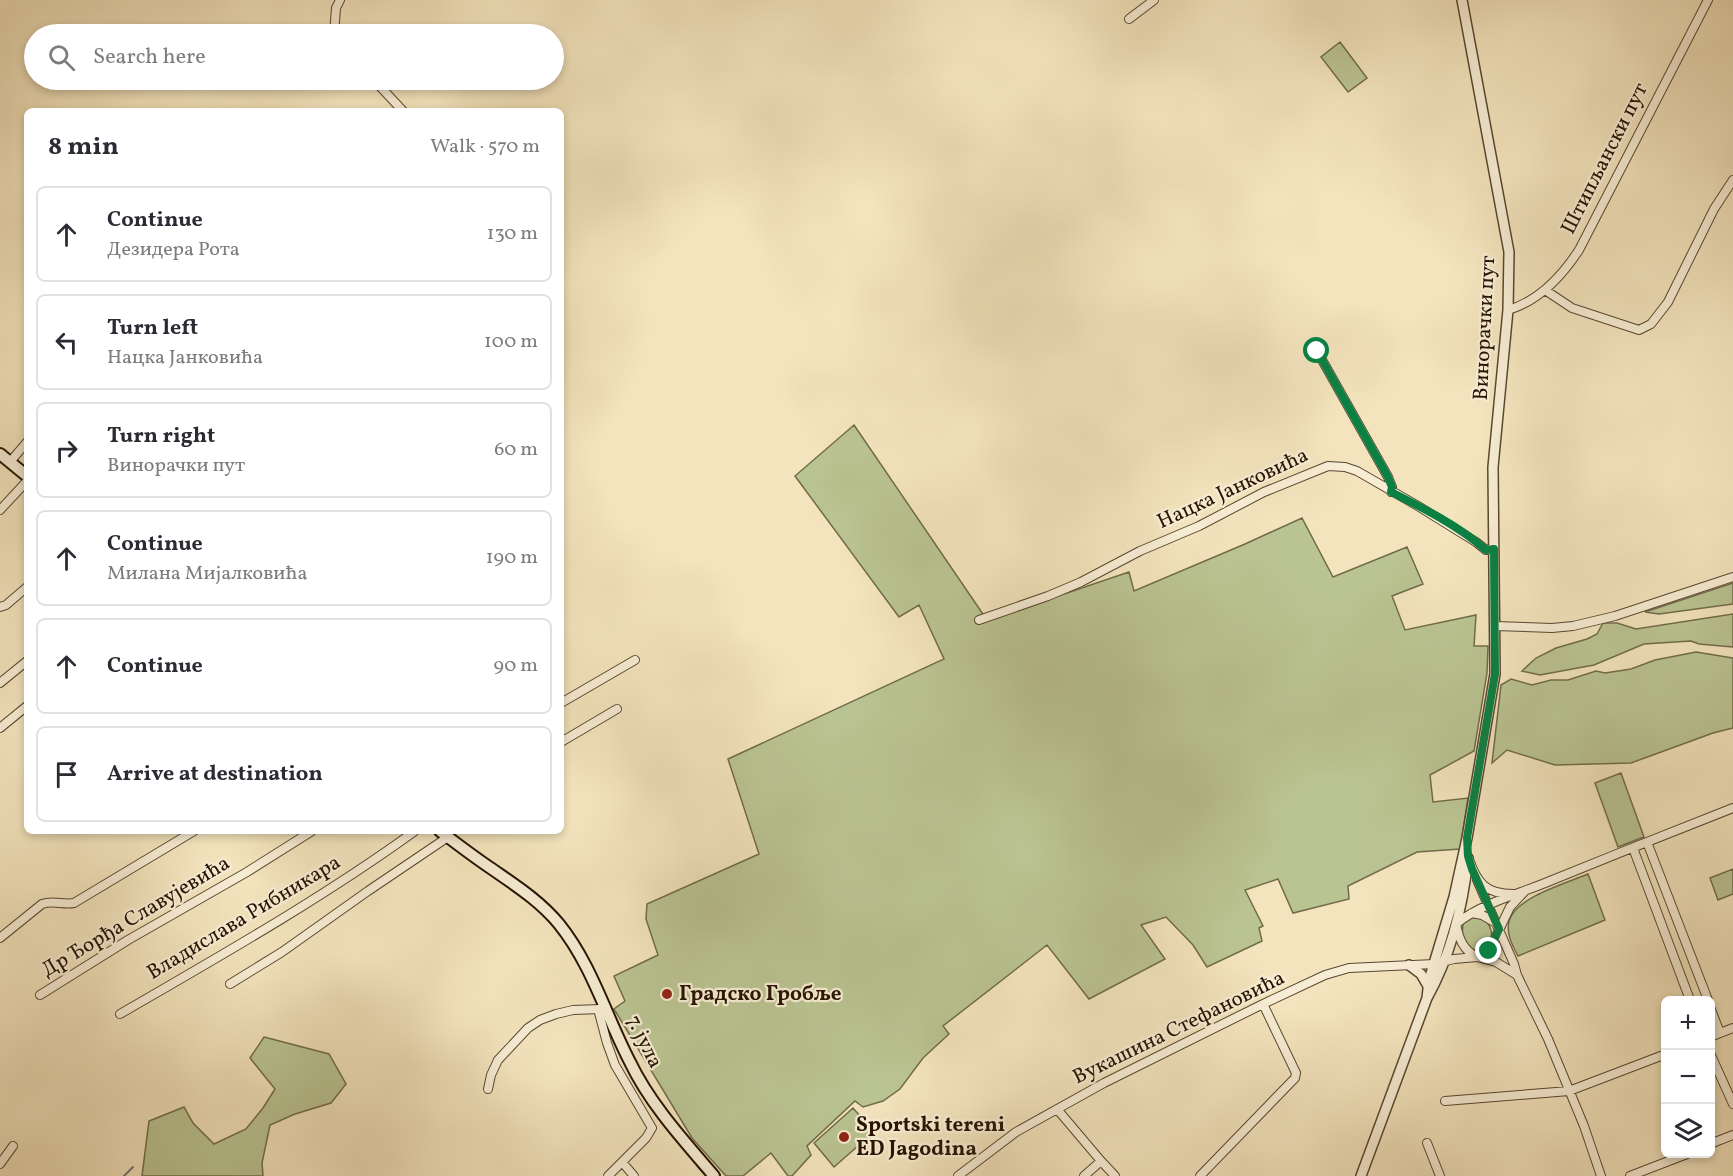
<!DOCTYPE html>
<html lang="en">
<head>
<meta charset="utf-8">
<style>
  body { margin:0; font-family:Vollkorn,serif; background:#f2f2f3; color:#2b2b33 }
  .controls { position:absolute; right:18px; bottom:18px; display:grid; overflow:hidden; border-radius:9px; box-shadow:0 3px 9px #0003 }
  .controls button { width:54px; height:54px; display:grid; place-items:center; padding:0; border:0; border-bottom:2px solid #e1e1e2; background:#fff; color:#2b2b33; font:30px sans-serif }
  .stop { position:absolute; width:18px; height:18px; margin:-14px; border:4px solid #0b8043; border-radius:50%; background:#fff }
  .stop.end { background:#0b8043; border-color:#fff; box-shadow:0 2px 6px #0008 }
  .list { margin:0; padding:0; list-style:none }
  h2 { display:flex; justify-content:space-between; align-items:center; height:78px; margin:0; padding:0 24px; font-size:26px }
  h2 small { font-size:20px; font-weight:400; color:#7c7c81 }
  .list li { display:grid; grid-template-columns:39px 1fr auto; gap:18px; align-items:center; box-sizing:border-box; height:96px; margin:0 12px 12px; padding:0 12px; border:2px solid #e1e1e2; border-radius:9px }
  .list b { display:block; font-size:22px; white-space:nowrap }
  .list p { margin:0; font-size:20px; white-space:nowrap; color:#7c7c81 }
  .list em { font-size:20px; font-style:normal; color:#7c7c81 }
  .icon { flex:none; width:33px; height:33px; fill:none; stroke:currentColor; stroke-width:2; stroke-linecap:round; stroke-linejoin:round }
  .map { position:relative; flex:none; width:1733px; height:1176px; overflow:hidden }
  .search { position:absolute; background:#fff; box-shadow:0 3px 9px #0003; left:24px; top:24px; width:540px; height:66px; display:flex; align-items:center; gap:15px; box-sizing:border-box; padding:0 21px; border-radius:33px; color:#7c7c81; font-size:22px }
  .panel { position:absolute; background:#fff; box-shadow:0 3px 9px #0003; left:24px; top:108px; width:540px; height:726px; border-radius:9px }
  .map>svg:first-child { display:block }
</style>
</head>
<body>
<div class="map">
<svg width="1733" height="1176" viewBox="0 0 1733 1176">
  <rect width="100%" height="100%" fill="#f3e4bd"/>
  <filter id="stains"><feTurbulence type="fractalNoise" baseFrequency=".00333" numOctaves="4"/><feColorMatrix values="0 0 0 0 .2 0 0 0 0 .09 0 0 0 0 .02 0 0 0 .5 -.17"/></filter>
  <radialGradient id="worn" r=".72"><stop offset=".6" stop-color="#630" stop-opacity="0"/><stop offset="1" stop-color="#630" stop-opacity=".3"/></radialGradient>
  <!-- green -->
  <path fill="#bac492" stroke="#706c4a" stroke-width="1.5" d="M1340 42 1367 78 1348 92 1321 57Z
    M854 425 987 620 1129 572 1134 591 1245 544 1302 518 1333 577 1407 547 1423 584 1392 596 1405 630 1476 615 1474 646H1488L1487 673 1474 751 1430 775 1433 802 1468 798 1460 849 1417 852 1348 886 1349 899 1293 913 1278 879 1245 890 1263 926 1259 928 1262 941 1207 967 1193 945 1166 917 1141 925 1165 959 1089 999 1047 945 943 1026 949 1034 923 1058 900 1089 883 1101 863 1107 855 1101 807 1146 811 1155 792 1176H788L771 1153 743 1176H726L692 1138 614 1009 625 1001 614 976 658 955 646 919 647 904 759 854 728 759 944 659 919 605 899 617 795 476Z
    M1733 583V604L1659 614 1645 612Z
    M1733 614V647L1699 644 1691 641 1644 644 1594 665 1540 675 1522 671 1536 658 1556 648 1587 639 1597 634 1603 623H1617L1636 629Z
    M1696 652 1733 658V728L1713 733 1631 763 1555 765 1507 750 1492 763 1501 685 1511 679 1532 685 1551 680H1568L1596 671 1605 673 1631 669 1655 660Z
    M1621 773 1644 837 1618 847 1595 783Z
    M1733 869V894L1718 900 1710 878Z
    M1588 874 1605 920 1518 956C1512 945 1506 933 1509 921 1516 897 1567 883 1588 874Z
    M1478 916C1500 924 1494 959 1469 948L1462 937 1463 923 1471 917Z
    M264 1037 329 1054 346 1084 331 1103 295 1114 270 1125 262 1163 263 1176H142L149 1121 184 1107 193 1123 214 1144 246 1129 263 1108 275 1089 250 1058Z
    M853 1108 874 1132 834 1167 814 1143Z"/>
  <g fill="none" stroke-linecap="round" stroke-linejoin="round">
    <!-- stream -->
    <path stroke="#6e796f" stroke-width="2" d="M124 1176 133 1167"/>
    <defs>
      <path id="minor" d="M1129 19 1154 0
        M334 34 336 8 340 0
        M374 80 403 111
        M1545 290 1572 308 1639 330 1651 324 1668 302 1714 209 1733 180
        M1508 310C1539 301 1562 276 1579 250L1708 0
        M1317 351 1388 477 1392 487 1391 492
        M10 462 27 442
        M0 510 27 481
        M0 607 6 605 27 587
        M979 620 1048 596 1081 582 1140 551 1199 526 1264 492 1328 466 1345 467 1357 471 1418 506 1476 542 1486 550 1494 549
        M1494 626 1552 628 1573 626 1615 616 1733 577
        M0 683 27 661
        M561 703 635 660
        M0 728 27 706
        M561 742 617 709
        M1647 842 1708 1000
        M1633 848 1690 1000
        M1469 859C1477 883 1486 894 1513 894
        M1477 880 1514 964 1517 975 1548 1039 1584 1126 1601 1176
        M1526 890 1510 907 1489 951 1485 955 1477 957C1463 950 1459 939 1456 924 1479 905 1512 896 1540 885 1604 859 1669 833 1733 808
        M1472 913 1482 915 1496 923
        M0 938 42 904C53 900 63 905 74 903L194 831
        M230 984 282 952 368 891 448 837
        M40 995 128 940 247 872 312 831
        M1710 1007 1720 1033
        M598 1009 607 1043 615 1065 652 1128 646 1138 608 1176
        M120 1014C220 956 321 899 415 831
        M1710 1037 1733 1028
        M1710 1053 1733 1104
        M488 1089 491 1075 498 1060 528 1028 540 1020 556 1014 573 1010 601 1009
        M1445 1101 1569 1091 1666 1054
        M1057 1109 1101 1161 1115 1176
        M1427 1143 1440 1176
        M1710 1144 1733 1135
        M622 1162 634 1176
        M0 1164 13 1146
        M958 1176 1016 1132 1104 1083 1263 1004 1325 975 1349 968 1434 964 1454 959 1477 957 1496 962 1517 975
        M1084 1176 1101 1161
        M1200 1176 1295 1078 1296 1073 1263 1004
        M1630 1176 1687 1154"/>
      <path id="tertiary" d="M1409 965 1421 974 1428 986
        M1427 998 1429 980 1454 897 1467 838 1495 674 1493 467 1508 310 1509 252 1462 0
        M1361 1176 1427 998C1451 955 1463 906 1468 858"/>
      <path id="secondary" d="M0 454 27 476
        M440 831C457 844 474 857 492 869 515 885 540 901 559 924 592 965 606 1016 630 1062 650 1104 684 1141 714 1176"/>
    </defs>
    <!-- minor casing -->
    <use href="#minor" stroke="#594730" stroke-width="10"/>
    <!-- tertiary casing -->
    <use href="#tertiary" stroke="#594730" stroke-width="12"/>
    <!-- secondary casing -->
    <use href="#secondary" stroke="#261301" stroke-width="14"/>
    <!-- minor -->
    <use href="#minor" stroke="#f7edd4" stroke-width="8"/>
    <!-- tertiary -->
    <use href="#tertiary" stroke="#f7edd4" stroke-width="9"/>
    <!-- secondary -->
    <use href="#secondary" stroke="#f7edd4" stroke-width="10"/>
  </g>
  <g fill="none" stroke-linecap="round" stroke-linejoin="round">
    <!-- route -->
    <path stroke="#0b8043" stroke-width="8" d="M1317 351 1388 477 1392 487 1391 492C1423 508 1459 526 1486 550L1494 549 1495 674 1467 838 1468 856 1472 869 1499 929 1489 951"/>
  </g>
  <!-- markers -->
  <g fill="#8f2418" stroke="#f7edd4" stroke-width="2">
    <circle cx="667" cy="994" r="6"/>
    <circle cx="844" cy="1137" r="6"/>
  </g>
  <g text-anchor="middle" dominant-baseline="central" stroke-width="4.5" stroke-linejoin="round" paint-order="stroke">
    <!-- street labels -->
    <g font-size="21" fill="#261301" stroke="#f7edd4">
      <text transform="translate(1605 159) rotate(-63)">Штипљански пут</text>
      <text transform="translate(1485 328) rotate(-87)">Винорачки пут</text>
      <text transform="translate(1233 489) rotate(-25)">Нацка Јанковића</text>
      <text transform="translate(136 917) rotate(-31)">Др Ђорђа Славујевића</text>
      <text transform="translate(244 918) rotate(-31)">Владислава Рибникара</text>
      <text transform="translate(1179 1028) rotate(-26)">Вукашина Стефановића</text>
      <text transform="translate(644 1042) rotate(64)">7. јула</text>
    </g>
    <!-- poi labels -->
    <g font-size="21" font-weight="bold" fill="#261301" stroke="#f7edd4" text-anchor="start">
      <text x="679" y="994">Градско Гробље</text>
      <text x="856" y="1125">Sportski tereni<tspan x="856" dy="24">ED Jagodina</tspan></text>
    </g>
  </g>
  <rect width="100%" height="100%" filter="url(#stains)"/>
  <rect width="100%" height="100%" fill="url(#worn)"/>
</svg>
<div class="controls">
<button>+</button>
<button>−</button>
<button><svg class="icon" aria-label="layers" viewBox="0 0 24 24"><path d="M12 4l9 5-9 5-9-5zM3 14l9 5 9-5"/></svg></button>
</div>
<div class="stop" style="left:1317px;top:351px"></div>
<div class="stop end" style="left:1489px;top:951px"></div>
<div class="search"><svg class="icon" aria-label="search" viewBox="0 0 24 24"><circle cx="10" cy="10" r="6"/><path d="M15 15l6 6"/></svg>Search here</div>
<section class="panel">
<h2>8 min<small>Walk · 570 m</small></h2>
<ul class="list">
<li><svg class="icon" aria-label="ahead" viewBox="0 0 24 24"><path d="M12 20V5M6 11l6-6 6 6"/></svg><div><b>Continue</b><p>Дезидера Рота</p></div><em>130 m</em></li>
<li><svg class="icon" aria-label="left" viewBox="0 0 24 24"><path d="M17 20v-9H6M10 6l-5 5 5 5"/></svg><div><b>Turn left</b><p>Нацка Јанковића</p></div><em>100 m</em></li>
<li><svg class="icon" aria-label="right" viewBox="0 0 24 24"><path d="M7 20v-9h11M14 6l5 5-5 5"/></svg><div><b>Turn right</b><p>Винорачки пут</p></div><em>60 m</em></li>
<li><svg class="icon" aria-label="ahead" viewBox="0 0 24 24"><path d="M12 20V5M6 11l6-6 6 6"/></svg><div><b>Continue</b><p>Милана Мијалковића</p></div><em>190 m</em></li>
<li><svg class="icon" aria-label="ahead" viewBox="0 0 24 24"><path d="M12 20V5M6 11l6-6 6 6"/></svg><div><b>Continue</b></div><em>90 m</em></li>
<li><svg class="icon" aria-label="arrive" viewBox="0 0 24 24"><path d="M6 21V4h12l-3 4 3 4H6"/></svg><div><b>Arrive at destination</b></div></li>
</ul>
</section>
</div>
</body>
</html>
